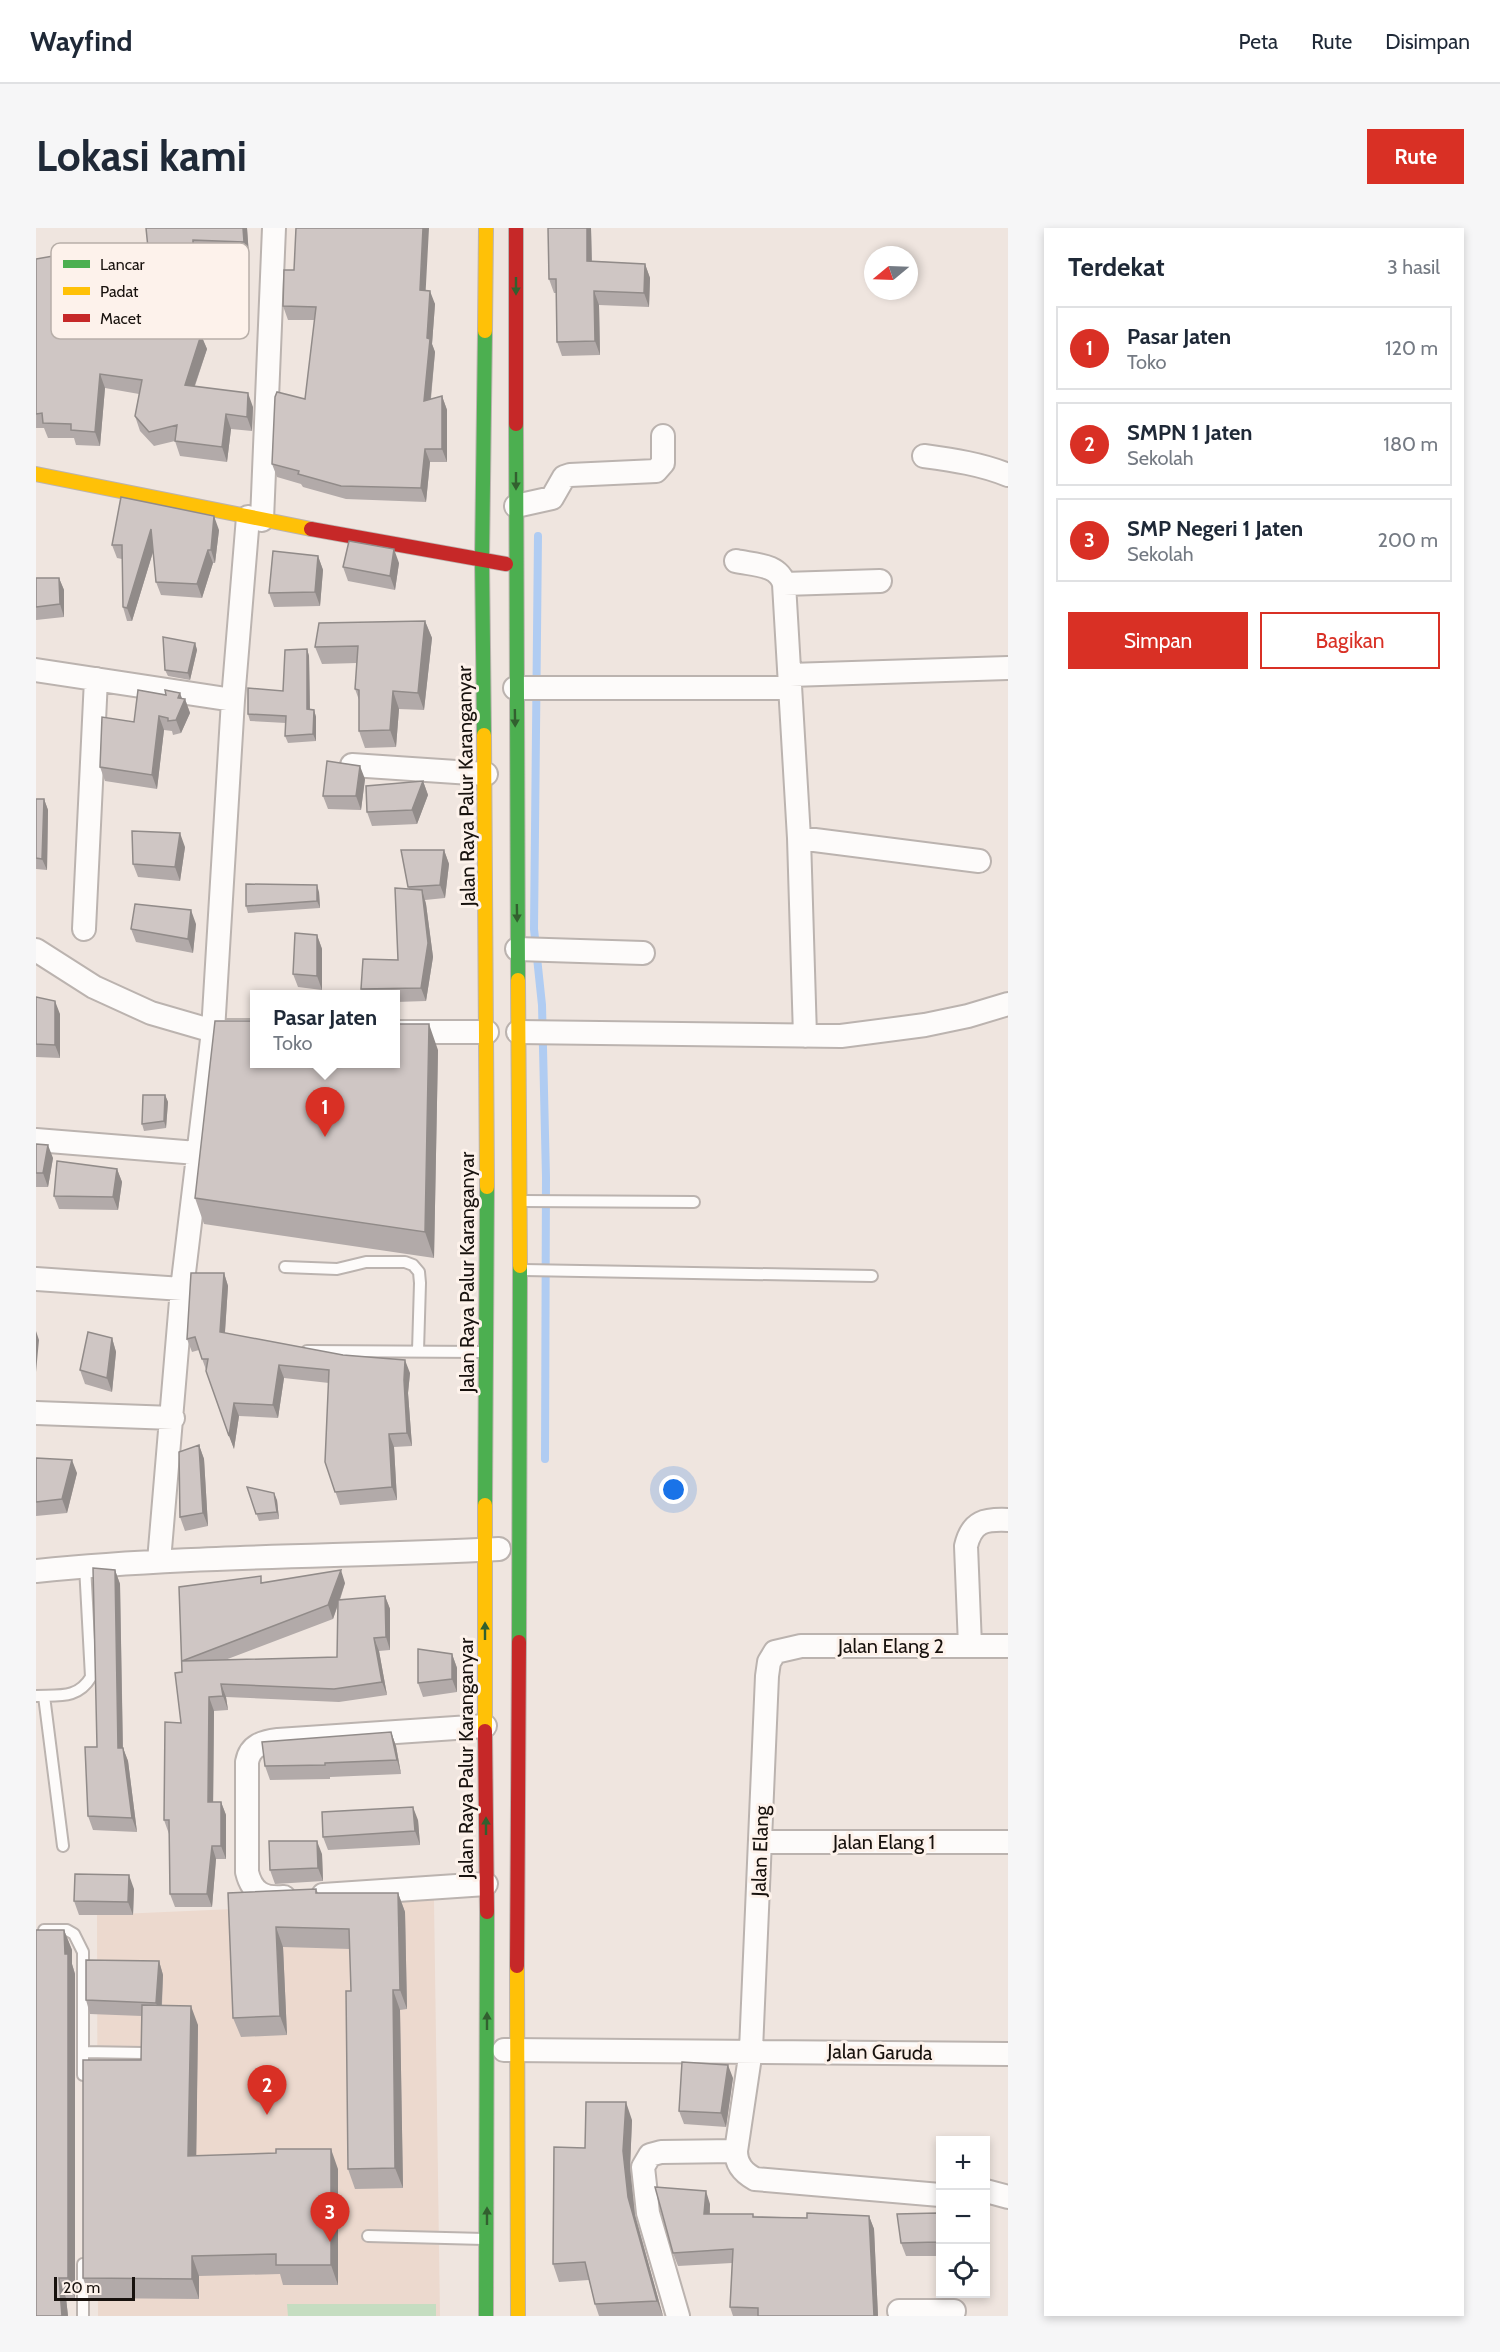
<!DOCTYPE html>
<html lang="id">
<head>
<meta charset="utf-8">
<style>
  body { margin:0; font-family:Cabin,sans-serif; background:#f6f6f7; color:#1f2937 }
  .controls { position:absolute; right:18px; bottom:18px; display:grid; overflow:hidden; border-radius:0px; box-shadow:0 3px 9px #0003 }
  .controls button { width:54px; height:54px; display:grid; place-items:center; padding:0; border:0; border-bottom:2px solid #e0e1e3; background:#fff; color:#1f2937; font:30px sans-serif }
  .compass { position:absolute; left:828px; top:18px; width:54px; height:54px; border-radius:50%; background:#fff; box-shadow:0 3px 9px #0003; rotate:251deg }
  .scale { position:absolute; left:18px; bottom:15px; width:81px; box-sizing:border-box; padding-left:6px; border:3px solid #18120e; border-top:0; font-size:16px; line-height:21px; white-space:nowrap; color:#18120e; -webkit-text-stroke:4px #fdf2eb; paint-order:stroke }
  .you { position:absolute; left:638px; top:1262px; width:21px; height:21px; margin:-15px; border:4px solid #fff; border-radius:50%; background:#1a73e8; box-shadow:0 0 0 9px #1a73e833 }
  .badge { display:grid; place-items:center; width:39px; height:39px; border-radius:50%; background:#d93025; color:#fff; font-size:20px; font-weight:700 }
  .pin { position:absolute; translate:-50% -50px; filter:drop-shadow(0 2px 3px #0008) }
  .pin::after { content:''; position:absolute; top:32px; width:21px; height:18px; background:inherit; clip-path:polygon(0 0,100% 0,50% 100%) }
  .popup { position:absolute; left:214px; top:762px; width:150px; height:78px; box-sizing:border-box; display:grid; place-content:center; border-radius:0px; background:#fff; filter:drop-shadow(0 2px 4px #0005); font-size:20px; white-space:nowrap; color:#747a83 }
  .popup b { font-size:22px; color:#1f2937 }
  .popup::after { content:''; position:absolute; left:50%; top:100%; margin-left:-12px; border:12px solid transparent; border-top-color:#fff }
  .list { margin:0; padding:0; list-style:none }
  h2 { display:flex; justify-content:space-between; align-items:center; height:78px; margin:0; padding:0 24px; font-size:26px }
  h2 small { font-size:20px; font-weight:400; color:#747a83 }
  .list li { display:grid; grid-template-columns:39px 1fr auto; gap:18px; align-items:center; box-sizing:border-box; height:84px; margin:0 12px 12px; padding:0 12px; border:2px solid #e0e1e3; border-radius:0px }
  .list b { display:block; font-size:22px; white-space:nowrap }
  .list p { margin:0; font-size:20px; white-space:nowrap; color:#747a83 }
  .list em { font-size:20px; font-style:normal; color:#747a83 }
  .actions { display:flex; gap:12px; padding:18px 24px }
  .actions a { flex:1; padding:14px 0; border:2px solid #d93025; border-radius:0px; text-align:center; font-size:21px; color:#d93025 }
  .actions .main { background:#d93025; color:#fff }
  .icon { flex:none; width:33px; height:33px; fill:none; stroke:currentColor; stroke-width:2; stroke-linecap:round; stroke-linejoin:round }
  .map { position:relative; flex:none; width:972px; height:2088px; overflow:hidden; border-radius:0px }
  header { display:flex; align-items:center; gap:36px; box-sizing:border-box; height:84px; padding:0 30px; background:#fff; border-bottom:2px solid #e0e1e3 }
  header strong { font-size:28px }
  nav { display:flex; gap:33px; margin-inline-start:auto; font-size:21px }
  .intro { display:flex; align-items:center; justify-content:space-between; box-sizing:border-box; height:144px; padding:0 36px }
  h1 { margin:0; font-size:42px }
  .button { padding:15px 27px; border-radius:0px; background:#d93025; color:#fff; font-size:21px; font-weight:700 }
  main { display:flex; gap:36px; padding:0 36px }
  aside { flex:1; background:#fff; border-radius:0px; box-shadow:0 3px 9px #0003 }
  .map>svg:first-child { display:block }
</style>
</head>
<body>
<header>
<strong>Wayfind</strong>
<nav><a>Peta</a><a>Rute</a><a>Disimpan</a></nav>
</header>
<div class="intro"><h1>Lokasi kami</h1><a class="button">Rute</a></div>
<main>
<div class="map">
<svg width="972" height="2088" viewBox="0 0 972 2088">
  <rect width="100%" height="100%" fill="#efe5df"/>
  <!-- built -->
  <path fill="#ecd9ce" d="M398 1672 404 2088H62L61 1687Z"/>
  <!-- green -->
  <path fill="#c5ddc1" d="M251 2076H400V2088H252Z"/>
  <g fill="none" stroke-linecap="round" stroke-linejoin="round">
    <!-- stream -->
    <path stroke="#b0ccf2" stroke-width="8" d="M502 308 498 701 506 777 510 949 509 1231"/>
    <defs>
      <path id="lane" d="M487 973 658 974
        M249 1039 301 1041 330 1034H369L377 1037 383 1044 384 1055 382 1123
        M488 1042 836 1048
        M271 1123 447 1124
        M0 1468C23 1467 42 1471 55 1449L49 1338
        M8 1468 27 1618
        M8 1702H31L38 1706 47 1724V1847
        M47 1824 107 1825
        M332 2008 448 2011
        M47 2036V2088"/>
      <path id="street" d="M888 228C917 232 945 236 972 247
        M480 278 516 270 528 249 534 247 620 243 627 235V208
        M226 292 238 0
        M700 333C718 337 743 336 748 356L763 610 769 808
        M748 356 844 353
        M0 442 197 472
        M754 447 972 440
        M479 460H753
        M316 537 450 546
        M763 610 943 633
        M48 701 60 451
        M481 721 607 725
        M0 722 58 759 115 785 177 803H218
        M360 804H451
        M482 804 805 808 889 797 932 788 972 776
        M0 912 161 925
        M0 1051 146 1061
        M0 1185 137 1190
        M123 1333 146 1061 177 803 197 472 212 289
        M0 1343C154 1327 308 1329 463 1321
        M934 1418 930 1318C936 1293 949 1291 972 1292
        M725 1614H972
        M287 1667 450 1656
        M248 1669C228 1671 216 1665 211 1644V1534C214 1517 227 1514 242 1512L449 1498
        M468 1822 972 1826
        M950 1963 972 1969
        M904 1967 719 1951C708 1945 700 1937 700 1923L715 1822 731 1448 733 1434 739 1424 765 1418H972
        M863 2083H918
        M642 2088 612 1985 607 1939 614 1927 625 1924 700 1923"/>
      <path id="fast" d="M480 196 482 752
        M448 507 446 331 449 103
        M449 1277 451 959
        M483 1414 484 1038
        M450 2088 451 1684"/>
      <path id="slow" d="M449 103 450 0
        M0 246 275 301
        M448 507 451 959
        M482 752 484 1038
        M449 1277V1503
        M481 1738 482 2088"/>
      <path id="jam" d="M480 196V0
        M275 301 470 336
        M449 1503 451 1684
        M481 1738 483 1414"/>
    </defs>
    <!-- lane casing -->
    <use href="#lane" stroke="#bbb3af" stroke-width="14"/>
    <!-- street casing -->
    <use href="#street" stroke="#bbb3af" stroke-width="26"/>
    <!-- fast casing -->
    <use href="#fast" stroke="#bbb3af" stroke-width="16"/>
    <!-- slow casing -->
    <use href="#slow" stroke="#bbb3af" stroke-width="16"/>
    <!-- jam casing -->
    <use href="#jam" stroke="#bbb3af" stroke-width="16"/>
    <!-- lane -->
    <use href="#lane" stroke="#fdfbfa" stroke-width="10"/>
    <!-- street -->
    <use href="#street" stroke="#fdfbfa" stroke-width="22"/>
    <!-- fast -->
    <use href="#fast" stroke="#4caf50" stroke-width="14"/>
    <!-- slow -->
    <use href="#slow" stroke="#ffc107" stroke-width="14"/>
    <!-- jam -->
    <use href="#jam" stroke="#c62828" stroke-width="14"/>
  </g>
  <!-- wall -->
  <path fill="#b2aaa9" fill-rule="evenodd" d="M110 0H211L213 28 162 26V92L165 101 164 107H165L171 121 159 158 217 179 216 203 195 201 191 234 144 228 139 213 118 218 104 203 99 188 103 166 69 160 64 218 40 217 38 210H12L8 200H0V31L109 29 112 20Z
    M555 0 556 33 609 36 614 50 613 79 563 77 564 127 526 128 521 114 520 65H518L513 51Z
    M390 62 399 76 396 116 399 124 395 171 406 168 411 182V234H394L390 274 310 271 267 259 265 256 241 249 236 236 269 171 279 92H252L247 78Z
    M183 302 179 335H177L166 370 125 367 120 354 117 324 96 393H91L87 379 86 331 81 330 76 317Z
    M282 328 287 342 284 378 238 379 233 365Z
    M363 335 359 362 312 353 307 339Z
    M0 350H23L28 362V389L0 392Z
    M389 393 396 410 388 482 363 481 360 519 329 520 323 503V472L319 461 321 435 286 436 279 419Z
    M159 415 161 422 154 452 132 448 129 442Z
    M271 421 273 428 274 482H278L280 489V513L252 515 249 508 250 495 214 493 212 486 247 463Z
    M144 465 146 470 149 471 154 485 145 505 137 507 136 503 128 502 121 561 69 553 64 539 98 494 130 467Z
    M329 551 325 582 292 581 287 568Z
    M387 553 392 567 381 596 336 598 331 584Z
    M0 571H8L12 582 11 642 0 641Z
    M149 619 144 653 102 649 97 636Z
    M408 622 413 636 409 670 389 672 390 676 397 729 390 773 360 774V766H327L325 761 362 732 373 661 372 659Z
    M283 664 284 680 212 685 210 678Z
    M160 696 157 725 100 714 95 701Z
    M281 707 286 721V762L262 759 257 746Z
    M0 769 24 786V830L0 829Z
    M402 822 398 1030 168 996 159 970Z
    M129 867 132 874 130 900 108 903 106 896Z
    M0 916 17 930 12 959H0Z
    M81 941 86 954 82 982 23 981 18 968Z
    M188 1045 192 1058 189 1105 374 1145 372 1165 376 1218 358 1219 361 1272 304 1277 289 1234 293 1155 248 1150 242 1190 203 1188 198 1221 163 1122 156 1124 151 1111Z
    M76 1110 80 1124 76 1164 49 1156 44 1142Z
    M163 1217 168 1231 172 1298 149 1303 144 1289Z
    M0 1230 41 1245 31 1285 0 1288Z
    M211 1259 241 1272 243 1291 223 1293Z
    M79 1342 84 1356 87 1520 92 1533 101 1604 57 1602 52 1588 61 1519Z
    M228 1355H309L304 1372 349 1368 354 1381V1422L343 1423 351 1467 303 1474 190 1469 192 1482 178 1483 177 1574H185L190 1587V1631H180L176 1679H139L134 1666 133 1606 128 1592 145 1495 146 1444 143 1359ZM302 1377 301 1429 189 1432 297 1391Z
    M416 1426 421 1440V1464L387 1469 382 1455Z
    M355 1504 360 1518 365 1546 294 1549V1551L234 1552 229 1538Z
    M382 1592 384 1617 292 1622 287 1609Z
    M286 1626 287 1653 239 1656 234 1642Z
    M98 1661 97 1687H43L38 1673Z
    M280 1661 282 1665H362L369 1684 371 1781 364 1782 367 1960 319 1961 312 1941 315 1763 314 1721 247 1719 251 1807 205 1809 197 1790 192 1665Z
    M28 1702 36 1722V1736L39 1746V2070H30L32 2088H0Z
    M123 1733 127 1747 126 1777 162 1797 160 1928 302 1941V2057H247L244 2046 163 2048V2071L54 2070 47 2050 105 1832 106 1788 54 1786 50 1772Z
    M697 1850 690 1899 648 1896 643 1883Z
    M596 1892 594 1940 599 1987 627 2088H563L559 2076 553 2052 523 2054 517 2036 549 1920Z
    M674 1976V1986L771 1990 833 1988 838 2001 842 2088H697L694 2079 696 2035 642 2038 637 2025Z
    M904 1994V2028H870L865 2015Z"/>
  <!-- shaded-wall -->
  <path fill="#918b89" d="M207 0H211L213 28 208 14Z
    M387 0H393L389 75 384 62Z
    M551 0H555L556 47 551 33Z
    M157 12 162 26V92L165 101 161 121 155 106Z
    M609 36 614 50 613 79 608 65Z
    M394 63 399 76 396 116 399 124 393 187 388 173 391 110Z
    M558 63 563 77 564 127 559 113Z
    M165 107 171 121 154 171 149 157Z
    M64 146 69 160 64 218 59 204Z
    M212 165 217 179 216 203 211 189Z
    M406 168 411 182V234L406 221Z
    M190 186 195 201 191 234 186 219Z
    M389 221 394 234 390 274 385 260Z
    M178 288 183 302 179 335 175 322Z
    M115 301 120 314 96 393 91 380Z
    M358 321 363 335 359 362 354 348Z
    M172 322 177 335 166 370 161 356Z
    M282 328 287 342 284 378 279 364Z
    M23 350 28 362V389L24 376Z
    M389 393 396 410 388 482 382 465Z
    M159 415 161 422 154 452 152 445Z
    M271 421 273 428 274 488 271 481Z
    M357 463 363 481 360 519 354 502Z
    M144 465 147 475 149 471 154 485 145 505 140 492Z
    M278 482 280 489V513L277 506Z
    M123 488 128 502 121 561 116 547Z
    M324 538 329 551 325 582 320 568Z
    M387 553 392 567 381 596 376 582Z
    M8 571 12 582 11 642 6 631Z
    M144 605 149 619 144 653 139 639Z
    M408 622 413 636 409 670 404 657Z
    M281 657 283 664 284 680 281 673Z
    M386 662 390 676 397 729 390 773 385 760Z
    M155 682 160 696 157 725 152 711Z
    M281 707 286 721V762L281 748Z
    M19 773 24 786V830L19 817Z
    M393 796 402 822 398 1030 389 1004Z
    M129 867 132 874 130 900 128 893Z
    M12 917 17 930 12 959 7 945Z
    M81 941 86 954 82 982 77 969Z
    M188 1045 192 1058 188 1117 184 1104Z
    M0 1103 3 1112 0 1144Z
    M76 1110 80 1124 76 1164 71 1150Z
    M369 1132 374 1145 372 1165 376 1218 371 1205 368 1152Z
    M243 1137 248 1150 242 1190 237 1177Z
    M198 1175 203 1188 198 1221 193 1208Z
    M353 1206 358 1219 361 1272 356 1259Z
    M163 1217 168 1231 172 1298 167 1285Z
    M36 1232 41 1245 31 1285 26 1271Z
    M238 1265 241 1272 243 1291 241 1284Z
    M79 1342 84 1356 87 1533 82 1520Z
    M305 1342 309 1355 297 1391 292 1377Z
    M349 1368 354 1381V1422L350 1409Z
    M338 1410 343 1423 351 1467 346 1454Z
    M416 1426 421 1440V1464L416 1451Z
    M185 1456 190 1469 192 1482 187 1468Z
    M173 1469 178 1483 177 1587 172 1574Z
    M355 1504 360 1518 365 1546 361 1532Z
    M87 1520 92 1533 101 1604 96 1590Z
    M185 1574 190 1587V1631L185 1618Z
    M377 1579 382 1592 384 1617 379 1603Z
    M281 1613 286 1626 287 1653 282 1640Z
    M176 1618 180 1631 176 1679 171 1666Z
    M93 1647 98 1661 97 1687 92 1674Z
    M362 1665 369 1684 371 1781 364 1762Z
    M240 1699 247 1719 251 1807 244 1788Z
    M28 1702 36 1722V1736L39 1746V2070L32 2050Z
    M123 1733 127 1747 125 1789 120 1775Z
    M357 1762 364 1782 367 1960 359 1940Z
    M155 1778 162 1797 160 1948 152 1928Z
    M692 1837 697 1850 690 1899 685 1885Z
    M590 1874 596 1892 594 1940 599 1987 627 2088 621 2073 592 1969 587 1923Z
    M295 1921 302 1941V2057L295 2037Z
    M670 1963 674 1976 673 1999 668 1986Z
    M901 1985 904 1994V2023L901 2014Z
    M833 1988 838 2001 842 2088H838Z
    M156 2028 163 2048V2071L156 2051Z
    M23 2050 30 2070 32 2088H26Z"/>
  <!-- building -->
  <path fill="#cfc6c4" stroke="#918b89" stroke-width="1.5" d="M110 0H207L208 14 157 12 156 86 160 87 155 106 165 107 149 157 212 165 211 189 190 186 186 219 139 213 141 197 113 204 99 188 106 152 64 146 59 204 35 202V196L7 195 6 185 0 186V31L23 27 74 23 109 29V20H112Z
    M260 0H387L384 62 394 63 391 110 394 111 388 173 406 168V221H389L385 260 305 258 262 246 263 243 236 236 239 169 241 164 269 171 280 79 247 78 248 42H258Z
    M512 0H551V33L609 36 608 65 558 63 559 113 521 114 520 51H513Z
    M85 269 178 288 175 322H172L161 356 120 354 115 301 91 380 87 379 86 317H76Z
    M313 313 358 321 354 348 307 339Z
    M237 323 282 328 279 364 233 365Z
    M0 350H23L24 376 0 379Z
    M389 393 382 465 357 463 354 502 323 503V462L319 461 322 418 279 419 283 395Z
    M127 409 159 415 152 445 129 442Z
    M271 421V481L278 482 277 506 249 508 250 488 212 486V460L247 463 249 422Z
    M102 462 130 467 129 462 144 465 142 470 149 471 140 492 132 493V490L123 488 116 547 64 539 66 489 98 494Z
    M291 533 324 538 320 568H287Z
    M387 553 376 582 331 584 330 558Z
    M0 571H8L6 631 0 630Z
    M96 603 144 605 139 639 97 636Z
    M365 622H408L404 657 372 659Z
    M210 656 281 657V673L210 678Z
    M359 660 386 662 392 715 385 760 325 761 327 731 362 732Z
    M99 676 155 682 152 711 95 701Z
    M259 705 281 707V748L257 746Z
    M0 769 19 773V817L0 816Z
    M179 793H219V836H360V796H393L389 1004 159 970Z
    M107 867H129L128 893 106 896Z
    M0 916 12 917 7 945H0Z
    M21 933 81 941 77 969 18 968Z
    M155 1045H188L184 1104 307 1127 369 1132 368 1152 371 1205 353 1206 356 1259 299 1264 289 1234 293 1142 243 1137 237 1177 198 1175 193 1208 170 1143 172 1131H166L159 1109 151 1111Z
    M52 1104 76 1110 71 1150 44 1142Z
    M163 1217 167 1285 144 1289 143 1224Z
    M0 1230 36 1232 26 1271 0 1274Z
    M211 1259 238 1265 241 1284 220 1286Z
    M57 1340 79 1342 82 1520H87L96 1590 52 1588 49 1519H61Z
    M305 1342 292 1377 146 1433 301 1429 302 1372 349 1368 350 1409 338 1410 346 1454 298 1461 185 1456 187 1468 173 1469 172 1574H185V1618H176L171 1666H134L133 1592H128L129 1494 145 1495 139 1445 146 1444 143 1359 225 1348V1355Z
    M382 1421 416 1426V1451L382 1455Z
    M355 1504 361 1532 289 1535V1537L229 1538 226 1514Z
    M377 1579 379 1603 287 1609 286 1584Z
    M233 1613H281L282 1640 234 1642Z
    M39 1646 93 1647 92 1674 38 1673Z
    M280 1661V1665H362L364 1762H357L359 1940 312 1941 310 1763H315L313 1701 240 1699 244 1788 197 1790 192 1665Z
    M0 1702H28L29 1726H32V2050H23L26 2088H0Z
    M50 1732 123 1733 120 1775 50 1772Z
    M106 1777 155 1778 152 1928 240 1925V1921H295V2037H240V2026L156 2028V2051L47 2050V1832H105Z
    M646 1834 692 1837 685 1885 643 1883Z
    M550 1874H590L587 1923 592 1969 621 2073 559 2076 549 2034 517 2036 518 1919 549 1920Z
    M619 1959 670 1963 668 1986H717V1989L771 1990V1985L833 1988 838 2088H722V2080L694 2079 697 2021 637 2025Z
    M901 1985V2014L865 2015 861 1986Z"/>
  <!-- one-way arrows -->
  <defs><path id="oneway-solid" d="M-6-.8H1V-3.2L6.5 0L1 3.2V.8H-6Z" transform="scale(1.5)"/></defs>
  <g fill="#32602f">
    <use href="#oneway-solid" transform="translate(480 58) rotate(90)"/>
    <use href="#oneway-solid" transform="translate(480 253) rotate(90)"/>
    <use href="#oneway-solid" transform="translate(479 490) rotate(89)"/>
    <use href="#oneway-solid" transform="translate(481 685) rotate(89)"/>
    <use href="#oneway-solid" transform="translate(449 1403) rotate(-90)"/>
    <use href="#oneway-solid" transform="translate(450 1598) rotate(-90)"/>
    <use href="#oneway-solid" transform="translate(451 1793) rotate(-90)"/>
    <use href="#oneway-solid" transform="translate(451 1988) rotate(-90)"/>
  </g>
  <g text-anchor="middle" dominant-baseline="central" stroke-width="6" stroke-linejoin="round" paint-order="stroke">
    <!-- street labels -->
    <g font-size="20" fill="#18120e" stroke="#fdf2eb">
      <text transform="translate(430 558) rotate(-91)">Jalan Raya Palur Karanganyar</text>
      <text transform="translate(431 1044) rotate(-90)">Jalan Raya Palur Karanganyar</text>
      <text x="855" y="1418">Jalan Elang 2</text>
      <text transform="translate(430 1530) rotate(-90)">Jalan Raya Palur Karanganyar</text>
      <text x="848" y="1614">Jalan Elang 1</text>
      <text transform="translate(724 1623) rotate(-88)">Jalan Elang</text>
      <text transform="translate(844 1824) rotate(1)">Jalan Garuda</text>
    </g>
  </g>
  <!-- legend -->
  <rect x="15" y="15" width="198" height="96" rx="9" fill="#fdf2eb" stroke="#b8afa9" stroke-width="1.5"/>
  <rect x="27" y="32" width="27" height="8" fill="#4caf50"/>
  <rect x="27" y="59" width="27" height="8" fill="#ffc107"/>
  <rect x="27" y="86" width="27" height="8" fill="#c62828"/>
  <g font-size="16" fill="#18120e">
    <text x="64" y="42">Lancar</text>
    <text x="64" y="69">Padat</text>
    <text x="64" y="96">Macet</text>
  </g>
</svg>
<div class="controls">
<button>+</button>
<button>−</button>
<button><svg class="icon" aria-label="locate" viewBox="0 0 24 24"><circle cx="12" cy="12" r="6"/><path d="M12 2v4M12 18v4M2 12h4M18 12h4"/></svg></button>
</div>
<svg class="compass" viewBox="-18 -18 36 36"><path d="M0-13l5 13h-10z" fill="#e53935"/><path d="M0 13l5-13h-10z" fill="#747a83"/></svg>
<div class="scale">20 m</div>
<div class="you"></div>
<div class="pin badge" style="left:289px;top:909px">1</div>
<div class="popup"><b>Pasar Jaten</b>Toko</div>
<div class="pin badge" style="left:231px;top:1887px">2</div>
<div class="pin badge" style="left:294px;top:2014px">3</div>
</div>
<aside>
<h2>Terdekat<small>3 hasil</small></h2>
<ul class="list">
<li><span class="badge">1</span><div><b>Pasar Jaten</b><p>Toko</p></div><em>120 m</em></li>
<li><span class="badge">2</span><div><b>SMPN 1 Jaten</b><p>Sekolah</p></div><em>180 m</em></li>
<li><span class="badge">3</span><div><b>SMP Negeri 1 Jaten</b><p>Sekolah</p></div><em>200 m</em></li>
</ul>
<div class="actions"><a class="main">Simpan</a><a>Bagikan</a></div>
</aside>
</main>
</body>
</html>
